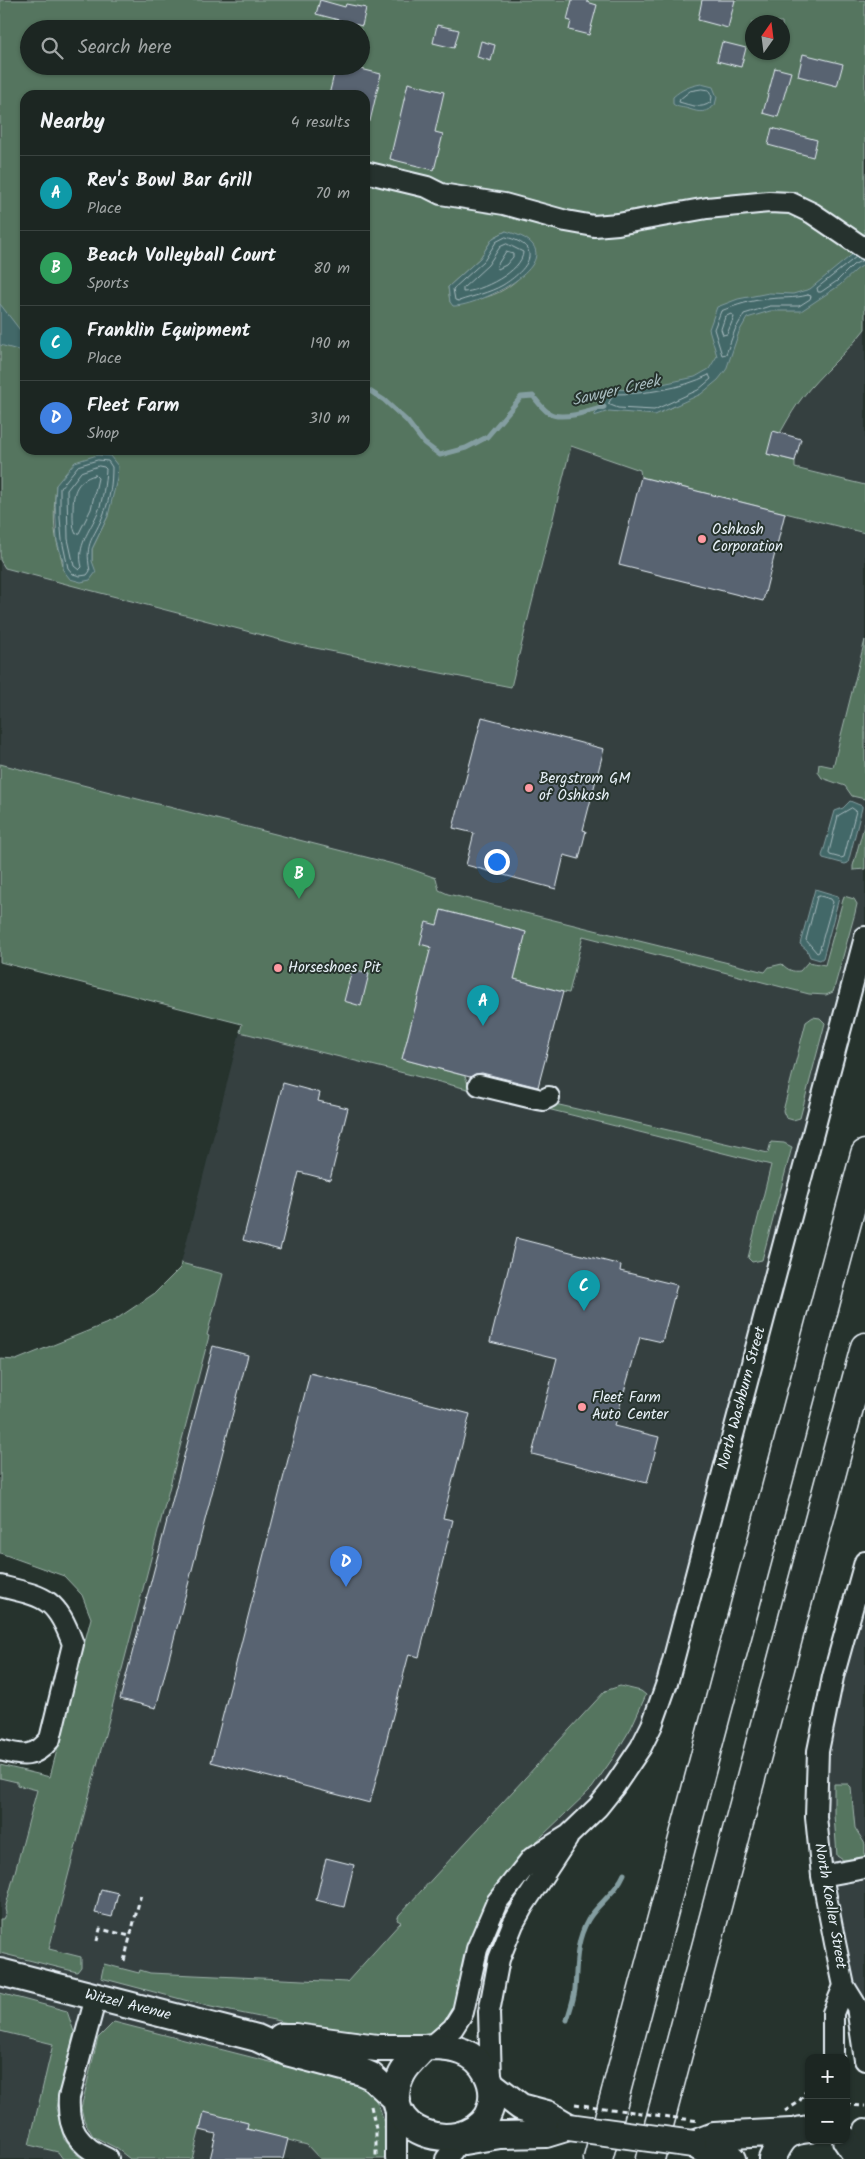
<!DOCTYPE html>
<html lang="en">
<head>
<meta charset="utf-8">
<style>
  body { margin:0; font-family:Kalam,sans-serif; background:#252e2a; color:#f1f3f6 }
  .controls { position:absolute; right:15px; bottom:15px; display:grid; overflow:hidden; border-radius:10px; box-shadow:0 1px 4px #0004 }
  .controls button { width:45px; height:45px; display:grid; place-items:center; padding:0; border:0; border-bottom:1px solid #3a4340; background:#1c2622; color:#f1f3f6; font:25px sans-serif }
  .compass { position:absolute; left:745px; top:15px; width:45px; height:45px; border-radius:50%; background:#1c2622; box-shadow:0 1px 4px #0004; rotate:14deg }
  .you { position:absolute; left:496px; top:861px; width:18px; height:18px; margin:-12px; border:4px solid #fff; border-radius:50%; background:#1a73e8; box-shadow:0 0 0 8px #1a73e833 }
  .badge { display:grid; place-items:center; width:32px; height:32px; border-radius:50%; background:#ff9aa2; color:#fff; font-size:16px; font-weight:700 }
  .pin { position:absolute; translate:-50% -41px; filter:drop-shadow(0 1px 2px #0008) }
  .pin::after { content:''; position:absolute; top:26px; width:18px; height:15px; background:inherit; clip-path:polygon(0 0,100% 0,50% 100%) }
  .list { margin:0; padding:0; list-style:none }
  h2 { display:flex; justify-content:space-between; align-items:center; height:65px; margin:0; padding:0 20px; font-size:21px }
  h2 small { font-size:16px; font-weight:400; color:#a0a5a5 }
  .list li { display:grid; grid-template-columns:32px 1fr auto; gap:15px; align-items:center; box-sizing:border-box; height:75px; padding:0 20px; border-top:1px solid #3a4340 }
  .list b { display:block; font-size:19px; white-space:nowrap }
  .list p { margin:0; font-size:16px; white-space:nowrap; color:#a0a5a5 }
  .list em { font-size:16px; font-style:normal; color:#a0a5a5 }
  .icon { flex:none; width:28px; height:28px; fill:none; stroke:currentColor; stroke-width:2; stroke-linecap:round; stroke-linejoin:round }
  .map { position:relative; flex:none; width:865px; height:2159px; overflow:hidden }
  .search { position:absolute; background:#1c2622; box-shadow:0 1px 4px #0004; left:20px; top:20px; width:350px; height:55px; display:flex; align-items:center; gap:12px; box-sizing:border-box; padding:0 18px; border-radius:28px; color:#a0a5a5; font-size:19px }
  .panel { position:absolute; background:#1c2622; box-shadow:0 1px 4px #0004; left:20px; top:90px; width:350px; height:365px; border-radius:15px }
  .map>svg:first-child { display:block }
</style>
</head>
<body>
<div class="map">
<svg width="865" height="2159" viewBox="0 0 865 2159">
  <rect width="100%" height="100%" fill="#26332d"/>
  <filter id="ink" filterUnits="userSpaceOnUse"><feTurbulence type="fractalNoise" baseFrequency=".02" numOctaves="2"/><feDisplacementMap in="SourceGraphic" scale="10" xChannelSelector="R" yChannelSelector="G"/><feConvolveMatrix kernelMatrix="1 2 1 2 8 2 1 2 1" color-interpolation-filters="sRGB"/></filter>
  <g filter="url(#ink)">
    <!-- built -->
    <path fill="#354141" d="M361 66 865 183V937L668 1680 627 1769 517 1875 465 2005 424 2048 341 2044 386 2091 396 2159H0V1765L50 1777 242 1024 0 962V452L25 370V450L408 481 523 436 723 475 365 95Z
      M865 1562V2060L844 1986 818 1751Z"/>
    <!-- green -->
    <path fill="#54745e" stroke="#9eb2ab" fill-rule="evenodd" d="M0 0H865V329C846 354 821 373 802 398 788 416 780 436 767 454L795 461V468L865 485V533L641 477 640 470 571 446 511 687 300 645 5 568 0 560ZM752 22H782V52H752ZM29 29H361V66H29ZM25 95H365V450H25ZM506 231 535 257C514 292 488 301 450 302L448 287 480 258 493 238ZM56 485 108 516 92 549V561L63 570C63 560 59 552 57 542 53 524 54 504 56 485Z
      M865 640V799L852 796 845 786 822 778 818 772 819 764 833 767Z
      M0 764 405 867 436 878 439 890 448 894 765 972 769 967 782 964C788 970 792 972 800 971L808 962 825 965 844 896 854 899 857 904 855 913 834 989 833 992 826 995 809 994 583 936 569 993 563 992 514 979 526 932 441 910 437 925 421 944 431 947 402 1059 465 1076 468 1084 768 1153 771 1142 784 1143 792 1147 762 1260 752 1262 748 1258 771 1165 240 1032 242 1024 0 962Z
      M865 822V869L853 870V866Z
      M813 1017 820 1018 825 1023 800 1118 793 1120 786 1118 783 1111 806 1022Z
      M181 1263 223 1274 207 1335 209 1336 49 1949 81 1957V1967L77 1972 0 1953V1919H3L6 1913 5 1909 37 1790 17 1785V1782L0 1778V1765L50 1777 91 1618 82 1595 64 1576 0 1553V1359L16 1360 115 1320 155 1293 180 1268Z
      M620 1686 641 1691 646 1695 631 1728 613 1758 592 1788 514 1863 491 1894 467 1950 453 2008 446 2019 429 2034 409 2039 313 2028 211 2007 101 1978 104 1964 139 1973 140 1970 150 1973 347 1982 401 1922 397 1920 399 1915 605 1691Z
      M834 1784H848L851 1787 855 1828 865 1844V1857L843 1860 837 1856 834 1815Z
      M0 1993 67 2011 74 2032 56 2108 64 2139 75 2153 83 2159H63L58 2152 29 2145 53 2044 0 2031Z
      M114 2022 360 2085C387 2102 385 2130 385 2159H320L307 2145 247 2129 248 2123 204 2113 192 2159H130L116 2148 93 2136 84 2120 81 2108 98 2038Z"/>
    <!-- water -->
    <path fill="#426767" stroke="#849ea1" d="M701 84 713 87 717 97 715 105C705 113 701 113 689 109 683 107 678 108 673 104V97C682 89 690 86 701 84Z
      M506 231C515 234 527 237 533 245 552 272 473 307 453 306L450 302 448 287 480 258 493 238Z
      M865 244V264L856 270 840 285 801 311H770L747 318 739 332 726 370 718 380 701 394 655 415 609 411 594 416 610 389 634 390 695 377 709 369 717 356 709 329 717 307 738 299 769 293 793 294 810 289Z
      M0 304 20 330 25 333V352L0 345Z
      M97 455 110 456 118 466 117 479 108 516 92 549V561L96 572 90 580 81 582 70 579 63 570V561L57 541 55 500 56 485 75 462Z
      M850 801 862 806V808L848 863 845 864 823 858 822 856 835 811 843 808Z
      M815 889 838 896 839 898 823 958 820 960 810 957 807 950 800 944Z"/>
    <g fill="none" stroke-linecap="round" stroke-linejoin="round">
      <!-- shore -->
      <path stroke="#a6babe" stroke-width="1" d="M702 89 709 90 712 97 711 102C701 110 690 105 679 102L680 99 690 91Z
        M506 237C546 247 527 270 503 285 489 293 473 296 459 301L455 300 453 289 484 261 496 242Z
        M507 244 523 252C523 271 480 292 463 292V288L488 265 500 247Z
        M506 252 513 254V257L506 265 498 269 497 266Z
        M856 257 817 288 818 292H821L837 281 853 265 863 260
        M808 295 811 296 810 299 799 306H770L744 314 735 330 726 354 722 355 714 329 721 311C736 305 752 300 768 299 784 297 792 299 808 295Z
        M732 314 734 317 727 334 723 335 721 329 725 317Z
        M709 375 711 379 698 390 654 410 618 408 608 404 614 394C645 394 681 389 709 375Z
        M98 460 108 461 112 467C112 483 110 499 104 513 94 540 84 540 90 571L87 575 80 576 73 574 68 568 62 540 60 518V488L78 466Z
        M99 466 104 467 106 469C105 484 103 499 98 512 90 531 76 546 82 567L79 570 74 566 68 539 67 490 81 472Z
        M95 475 98 478 91 509 79 533 76 534C73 529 73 521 73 514 73 494 74 481 95 475Z
        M852 808 856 811 844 857 841 858 830 855 829 852 838 816Z
        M820 896 831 899 833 902 819 952 817 953 806 940 817 897Z"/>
      <!-- stream -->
      <path stroke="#849ea1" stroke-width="5" d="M365 388 384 400 407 421 424 443 440 455 466 448 487 437 521 397 533 396C538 402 545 413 553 415 567 419 590 411 604 407
        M567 2020C570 2010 574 1999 575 1989 577 1965 575 1943 588 1920 598 1903 616 1893 624 1874"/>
    </g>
    <!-- building -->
    <path fill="#596371" stroke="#e8f1f8" d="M320 0 345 7 346 4 366 8 362 26 316 14Z
      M572 0H587V2L597 5 589 35 569 30 571 21 567 20Z
      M702 0H735L728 28 698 20Z
      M437 25 459 30 454 48 433 43Z
      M481 41 495 45 491 61 477 57Z
      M722 42 746 48 741 67 717 61Z
      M803 54 843 64 837 86 798 76Z
      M336 66H349L381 74 370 121 365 120V95H329Z
      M775 68 791 72 778 117 763 113Z
      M408 83 444 92 435 132 443 134 434 170 390 159Z
      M772 128 817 140 813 157 768 145Z
      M773 431 801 439 795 461 767 454Z
      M641 477 785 513 763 601 619 565Z
      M482 717 604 749 583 830 586 831 579 859 564 855 556 889 466 865 474 833 453 828Z
      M441 910 526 932 514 979 563 992 538 1087 482 1073 475 1074 470 1077 402 1059 431 947 420 944 426 922 437 925Z
      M352 970 369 974 361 1006 344 1001Z
      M283 1083 320 1093 318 1101 348 1108 330 1180 299 1172 280 1250 243 1240Z
      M516 1238 621 1265 620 1271 677 1285 662 1342 640 1337 614 1426 659 1437 647 1483 532 1454 557 1358 490 1342Z
      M213 1346 248 1355 156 1708 120 1699Z
      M310 1373 470 1414 443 1518 453 1520 419 1657 409 1654 370 1803 211 1762Z
      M326 1858 354 1865 344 1907 316 1900Z
      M101 1889 118 1893 112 1917 95 1913Z
      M204 2112 248 2123 247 2129 288 2139 283 2159H210L216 2134 200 2130Z"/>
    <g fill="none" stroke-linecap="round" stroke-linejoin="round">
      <defs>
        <path id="minor" d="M365 172 427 187 441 194 504 204 566 221 594 226 618 224 707 208 769 202 791 203 812 213 865 249
          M479 1085 537 1099 543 1100 549 1097
          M865 1562 833 1677 818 1751 816 1817 822 1876 835 1943 844 1986 857 2007 865 2060
          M0 1586C45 1597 56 1597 73 1644L50 1739C34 1759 23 1756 0 1750
          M822 1876 865 1868
          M96 1997 69 2097C67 2129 78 2146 108 2159
          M431 2047 453 2028 463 2012 477 1949 497 1902 532 1858 569 1835 598 1807 614 1787 641 1747 652 1725 668 1680 865 937
          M833 2058V2013L844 1986
          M491 2080 489 2012 499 1959 513 1924 523 1906 567 1839
          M857 2155 865 2129
          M396 2159V2109
          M446 2159 459 2142"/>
        <path id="major" d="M0 1972 257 2038 290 2053 362 2072 371 2076 397 2100
          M281 2037H295L377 2048H424
          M431 2047C454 2047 474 2051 486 2072 494 2086 494 2102 487 2116 459 2159 373 2131 402 2074 407 2064 417 2056 424 2048Z
          M492 2085 521 2107 547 2114 569 2127
          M846 2140 859 2159
          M464 2141 500 2135 546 2134 569 2127
          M693 2144 714 2136 791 2132
          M693 2144 711 2154 732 2159
          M772 2159C781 2139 786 2131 809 2129"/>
        <path id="highway" d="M598 2159 865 1154
          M650 2159 865 1347"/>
      </defs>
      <!-- minor casing -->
      <use href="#minor" stroke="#e8f1f8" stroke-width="24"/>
      <!-- major casing -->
      <use href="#major" stroke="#e8f1f8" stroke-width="30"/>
      <!-- highway casing -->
      <use href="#highway" stroke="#e8f1f8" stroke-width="31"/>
      <!-- path -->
      <path stroke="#e8f1f8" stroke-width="3" stroke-dasharray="5 4" stroke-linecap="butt" d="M97 1941 100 1929 130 1936
        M124 1961 141 1894
        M846 2105 865 2106
        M371 2106 376 2129V2159
        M785 2111 799 2102 807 2089H809"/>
      <!-- minor -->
      <use href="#minor" stroke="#26332d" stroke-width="20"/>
      <!-- major -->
      <use href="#major" stroke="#26332d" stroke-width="26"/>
      <!-- highway -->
      <use href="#highway" stroke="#26332d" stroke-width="28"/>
      <defs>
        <path id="major-bridge" d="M569 2127 693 2144"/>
      </defs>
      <!-- major-bridge casing -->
      <use href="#major-bridge" stroke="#e8f1f8" stroke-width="30" stroke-linecap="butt"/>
      <!-- path-bridge -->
      <path stroke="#e8f1f8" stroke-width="3" stroke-dasharray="5 4" stroke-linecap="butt" d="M575 2104 699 2121"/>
      <!-- major-bridge -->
      <use href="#major-bridge" stroke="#26332d" stroke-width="26"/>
    </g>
  </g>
  <!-- markers -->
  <g fill="#ff9aa2" stroke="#26332d" stroke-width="2">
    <circle cx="702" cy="539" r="5"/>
    <circle cx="529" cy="788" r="5"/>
    <circle cx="278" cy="968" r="5"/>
    <circle cx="582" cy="1407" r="5"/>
  </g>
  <g text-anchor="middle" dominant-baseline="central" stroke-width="4" stroke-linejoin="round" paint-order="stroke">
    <!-- poi labels -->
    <g font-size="15" fill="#e8f1f8" stroke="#26332d" text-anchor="start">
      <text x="712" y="530">Oshkosh<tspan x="712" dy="17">Corporation</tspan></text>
      <text x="539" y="779">Bergstrom GM<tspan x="539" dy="17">of Oshkosh</tspan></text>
      <text x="288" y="968">Horseshoes Pit</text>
      <text x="592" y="1398">Fleet Farm<tspan x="592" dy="17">Auto Center</tspan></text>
    </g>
    <!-- street labels -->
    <g font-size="15" fill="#e8f1f8" stroke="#26332d">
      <text transform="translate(742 1398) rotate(-75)">North Washburn Street</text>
      <text transform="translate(830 1906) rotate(80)">North Koeller Street</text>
      <text transform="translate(128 2005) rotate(14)">Witzel Avenue</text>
    </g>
    <!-- water labels -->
    <g font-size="16" font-style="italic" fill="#a6babe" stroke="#26332d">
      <text transform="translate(616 391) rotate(-13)">Sawyer Creek</text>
    </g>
  </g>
</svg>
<div class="controls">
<button>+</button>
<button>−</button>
</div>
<svg class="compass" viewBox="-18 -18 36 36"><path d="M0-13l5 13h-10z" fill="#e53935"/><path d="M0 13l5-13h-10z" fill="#a0a5a5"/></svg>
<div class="you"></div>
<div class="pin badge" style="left:483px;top:1026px;background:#0f9aa8">A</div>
<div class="pin badge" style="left:299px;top:899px;background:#2e9e5b">B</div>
<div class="pin badge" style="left:584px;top:1311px;background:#0f9aa8">C</div>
<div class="pin badge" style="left:346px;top:1587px;background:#3f7fe0">D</div>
<div class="search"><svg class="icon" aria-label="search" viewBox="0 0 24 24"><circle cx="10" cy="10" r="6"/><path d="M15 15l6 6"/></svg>Search here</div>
<section class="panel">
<h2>Nearby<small>4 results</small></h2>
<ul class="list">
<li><span class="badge" style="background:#0f9aa8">A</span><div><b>Rev's Bowl Bar Grill</b><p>Place</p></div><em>70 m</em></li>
<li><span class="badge" style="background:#2e9e5b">B</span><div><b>Beach Volleyball Court</b><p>Sports</p></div><em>80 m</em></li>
<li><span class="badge" style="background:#0f9aa8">C</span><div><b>Franklin Equipment</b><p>Place</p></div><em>190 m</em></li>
<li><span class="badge" style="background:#3f7fe0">D</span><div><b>Fleet Farm</b><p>Shop</p></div><em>310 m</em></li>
</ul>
</section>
</div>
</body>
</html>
